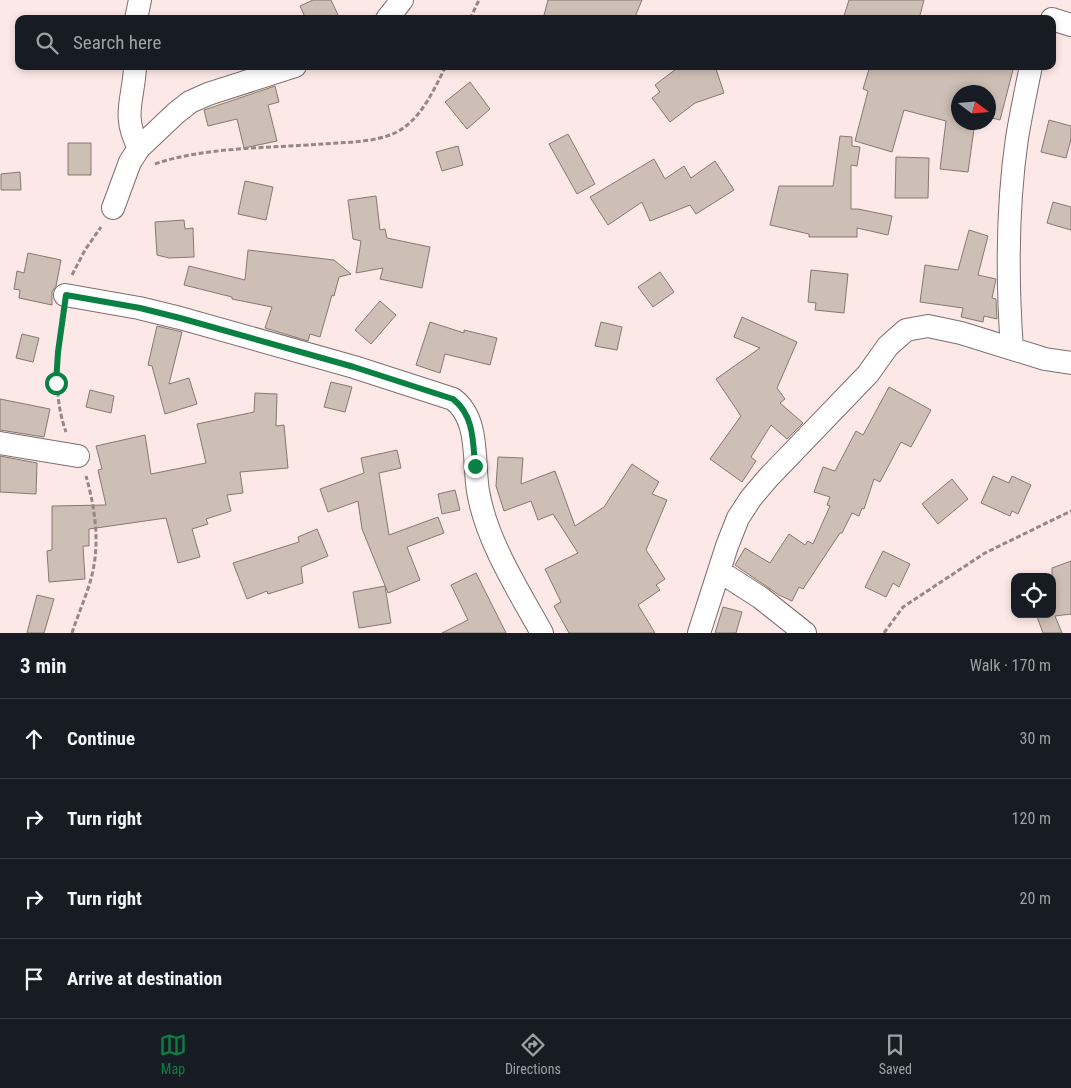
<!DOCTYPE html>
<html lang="en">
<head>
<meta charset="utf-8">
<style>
  body { margin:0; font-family:"Roboto Condensed",sans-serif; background:#20242c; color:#f1f3f6 }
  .controls { position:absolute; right:15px; bottom:15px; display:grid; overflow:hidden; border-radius:10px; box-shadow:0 2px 8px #0003 }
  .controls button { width:45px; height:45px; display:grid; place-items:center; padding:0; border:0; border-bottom:1px solid #363941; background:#171b24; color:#f1f3f6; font:25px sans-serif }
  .compass { position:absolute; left:951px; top:85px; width:45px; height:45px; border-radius:50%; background:#171b24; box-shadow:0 2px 8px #0003; rotate:106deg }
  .stop { position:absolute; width:15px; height:15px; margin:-11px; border:4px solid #0b8043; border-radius:50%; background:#fff }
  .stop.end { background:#0b8043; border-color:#fff; box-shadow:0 1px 5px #0008 }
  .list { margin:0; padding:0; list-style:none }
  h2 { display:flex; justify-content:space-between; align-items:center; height:65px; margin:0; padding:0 20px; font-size:21px }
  h2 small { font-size:16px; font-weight:400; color:#9ea1a6 }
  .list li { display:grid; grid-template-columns:32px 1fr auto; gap:15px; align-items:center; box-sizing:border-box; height:80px; padding:0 20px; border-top:1px solid #363941 }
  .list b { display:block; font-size:19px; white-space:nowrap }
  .list em { font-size:16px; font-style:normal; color:#9ea1a6 }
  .icon { flex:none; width:28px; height:28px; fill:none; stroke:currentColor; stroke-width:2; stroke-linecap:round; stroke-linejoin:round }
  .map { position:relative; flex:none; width:1071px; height:633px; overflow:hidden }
  .search { position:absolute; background:#171b24; box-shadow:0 2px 8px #0003; left:15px; right:15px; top:15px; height:55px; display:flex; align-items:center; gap:12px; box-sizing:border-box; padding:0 18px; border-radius:10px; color:#9ea1a6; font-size:19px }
  .sheet { height:385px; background:#171b24 }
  nav { display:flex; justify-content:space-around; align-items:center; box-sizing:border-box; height:70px; border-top:1px solid #363941; background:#171b24; font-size:14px; color:#9ea1a6 }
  nav a { display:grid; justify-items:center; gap:2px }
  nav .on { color:#0b8043 }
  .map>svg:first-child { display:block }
</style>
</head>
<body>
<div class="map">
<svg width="1071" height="633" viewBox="0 0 1071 633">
  <rect width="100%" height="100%" fill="#fce8e7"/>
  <!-- building -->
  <path fill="#cdbfb5" stroke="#867970" d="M313 0H331L340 19H306L300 6Z
    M548 0H642L634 19H543Z
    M849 0H924L919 19H843Z
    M680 66H715L724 93 695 103 670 122 652 98 660 92 655 85Z
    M870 66H1014L1000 120 988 117V92H958V122H975L968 172 940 169 946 121 904 110 892 152 855 141 868 91 863 89Z
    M470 82 490 109 467 129 445 102Z
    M275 86 279 102 268 105 277 141 244 148 237 119 208 126 204 110Z
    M1049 120 1071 126V139L1066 158 1041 152Z
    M568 134 595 184 577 194 549 144Z
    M840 136 852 137V146L860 147 857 166 851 165V209H858L892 216 888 235 857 228V237H809V234L770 225 779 186H833Z
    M68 143H91V175H68Z
    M458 146 463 165 442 171 436 152Z
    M896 157 929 158 928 198H895Z
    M654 159 665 179 684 166 691 178 715 161 734 190 696 214 690 205 650 221 642 202 608 225 590 197Z
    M20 172 21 190H1V174Z
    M245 181 273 187 266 220 238 214Z
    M376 196 380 230 385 229 387 238 430 247 422 288 380 279 383 268 356 273 361 241 353 239 348 200Z
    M1053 202 1071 207V230L1047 223Z
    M184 220 185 229 193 228 194 257 169 258 157 255 155 222Z
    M969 230 988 236 978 275 996 279 992 298 996 299 997 319 984 316 983 322 961 317 963 308 920 302 925 265 958 270Z
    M248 250 334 260 351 274 339 277 334 296 332 295 320 337 310 334 308 341 265 328 272 307 232 299V297L184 285 189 266 245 280Z
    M28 253 61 260 56 286 52 292V305L19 298 20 290 14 289 17 271 24 273Z
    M811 270 848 274 844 313 815 310 816 303 808 302Z
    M660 272 674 292 653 307 638 287Z
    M380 301 396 315 371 344 355 330Z
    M742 317 797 342 777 388 785 399 780 403 803 423 787 439 771 425 751 457 756 461 742 482 710 459 741 416 716 379 760 348 734 337Z
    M430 322 464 333V330L497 338 490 365 445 354 440 373 416 365Z
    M601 322 622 327 617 350 595 346Z
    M157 326 182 332 169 384 189 378 197 404 165 414 152 366 148 365Z
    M22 334 39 338 33 362 16 358Z
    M331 382 352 387 345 412 324 407Z
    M889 387 931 410 911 447 901 442 880 482 874 479 864 509 862 508 859 516 852 513 842 533H840L803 589 799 587 792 601 779 595 735 565 745 548 770 563 789 534 805 545 808 541 813 544 830 506 827 505 830 497 814 492 823 467 835 471 856 431 863 435Z
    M90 390 114 396 111 413 86 407Z
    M255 393 277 394 276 426 284 425 288 468 240 472 243 493 227 495 231 511 206 519 208 524 192 529 200 557 178 563 166 518 89 529V546H83L85 579 49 582 47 551 52 550V506L106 505 98 470 102 469 96 446 145 435 151 474 206 463 197 424 254 412Z
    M0 399 50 409 44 437 0 430Z
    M397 450 401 468 379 473 389 535 438 517 444 533 407 547 420 580 388 593 362 529 358 501 328 512 320 489 364 473 361 458Z
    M0 456 37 463 36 494 0 492Z
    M498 457 523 458 521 484 555 471 575 526 604 507 632 464 659 482 652 494 667 500 646 550 665 579 656 585 660 590 638 605 655 633H569L554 606 561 602 545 569 578 553 553 514 538 520 531 501 504 511 496 486Z
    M993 476 1009 483 1012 476 1031 485 1018 514 1012 511 1010 516 981 503Z
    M952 479 968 499 938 524 922 504Z
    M455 490 460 510 442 514 438 494Z
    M317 529 328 556 301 567 303 583 268 594 267 591 247 599 233 563 299 542 298 537Z
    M883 551 910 564 899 587 893 583 886 597 865 587Z
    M1071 561V614L1055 616 1062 633H1043L1036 614H1052V568Z
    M476 573 506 633H442L468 620 451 585Z
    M385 586 391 623 359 628 353 592Z
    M37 595 54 599 44 633H27Z
    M723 607 742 612 736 633H715Z"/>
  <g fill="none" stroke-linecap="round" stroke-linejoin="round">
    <defs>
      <path id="minor" d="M136 19 140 0
        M387 19 402 0
        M1052 19 1071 25
        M135 66C134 99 121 115 139 148
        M113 208 130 162 139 148 176 113 190 102 208 94 295 66
        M65 295 139 308 180 318 354 367 453 399C480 419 473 461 478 491 486 540 518 590 542 633
        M1012 349C1007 280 1007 207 1017 138 1021 114 1026 90 1031 66
        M0 443 78 456
        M719 571 761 598 805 633
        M699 633 727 546 738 518 751 498 768 478 868 374 888 346 906 330 928 326 961 333 1045 359 1071 363"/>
    </defs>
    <!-- minor casing -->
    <use href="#minor" stroke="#7e6e6d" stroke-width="24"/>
    <!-- path -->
    <path stroke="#958786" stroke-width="3" stroke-dasharray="5 2.5" stroke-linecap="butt" d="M470 19 479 0
      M155 164C203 147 270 148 322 144 347 142 386 143 406 126 425 111 435 87 446 66
      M72 275 85 250 101 227
      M63 317C58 357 52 393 66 432
      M72 633C78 614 87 595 92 575 100 542 95 508 86 476
      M884 633 903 607 985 553 1071 511"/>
    <!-- minor -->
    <use href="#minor" stroke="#fff" stroke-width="22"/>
  </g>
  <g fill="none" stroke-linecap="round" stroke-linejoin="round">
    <!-- route -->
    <path stroke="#0b8043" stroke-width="6" d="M56 383 58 352 66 295 140 308 180 318 354 367 453 399C474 415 473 442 475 466"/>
  </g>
</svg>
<div class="controls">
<button><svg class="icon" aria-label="locate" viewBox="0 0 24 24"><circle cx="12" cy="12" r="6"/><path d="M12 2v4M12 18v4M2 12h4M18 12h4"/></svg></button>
</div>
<svg class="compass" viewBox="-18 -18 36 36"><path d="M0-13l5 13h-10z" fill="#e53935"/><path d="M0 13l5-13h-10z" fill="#9ea1a6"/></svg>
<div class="stop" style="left:56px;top:383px"></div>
<div class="stop end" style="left:475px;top:466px"></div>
<div class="search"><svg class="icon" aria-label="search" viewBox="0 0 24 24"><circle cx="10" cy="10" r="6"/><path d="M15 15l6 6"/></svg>Search here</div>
</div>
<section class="sheet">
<h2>3 min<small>Walk · 170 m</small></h2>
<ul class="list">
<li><svg class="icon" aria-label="ahead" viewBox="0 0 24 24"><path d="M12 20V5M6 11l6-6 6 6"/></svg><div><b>Continue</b></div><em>30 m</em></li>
<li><svg class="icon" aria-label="right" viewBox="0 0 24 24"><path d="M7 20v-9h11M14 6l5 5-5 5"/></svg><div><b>Turn right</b></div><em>120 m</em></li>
<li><svg class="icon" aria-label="right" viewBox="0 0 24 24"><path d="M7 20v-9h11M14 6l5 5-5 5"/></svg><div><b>Turn right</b></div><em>20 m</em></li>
<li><svg class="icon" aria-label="arrive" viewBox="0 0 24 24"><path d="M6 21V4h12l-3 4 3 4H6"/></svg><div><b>Arrive at destination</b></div></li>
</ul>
</section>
<nav>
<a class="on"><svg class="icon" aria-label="map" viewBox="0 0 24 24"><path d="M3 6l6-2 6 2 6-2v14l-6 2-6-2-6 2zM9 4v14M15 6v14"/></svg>Map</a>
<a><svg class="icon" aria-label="directions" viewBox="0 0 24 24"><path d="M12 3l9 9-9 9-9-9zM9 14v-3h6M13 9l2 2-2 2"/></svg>Directions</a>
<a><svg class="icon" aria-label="saved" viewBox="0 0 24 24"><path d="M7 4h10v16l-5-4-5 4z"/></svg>Saved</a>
</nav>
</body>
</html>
